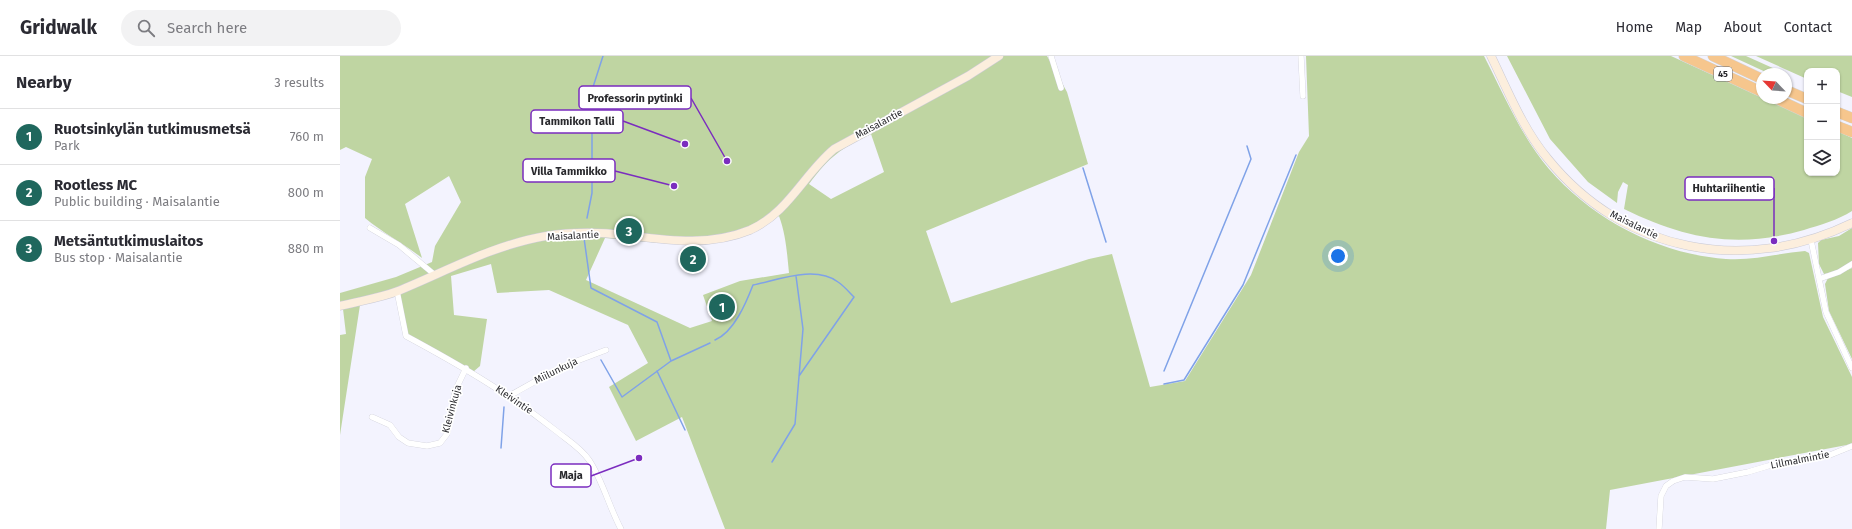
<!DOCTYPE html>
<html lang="en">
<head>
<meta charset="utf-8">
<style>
  body { margin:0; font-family:"Fira Sans",sans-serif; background:#f2f2f3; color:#2b2b33 }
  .controls { position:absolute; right:12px; top:12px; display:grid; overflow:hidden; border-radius:8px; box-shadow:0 1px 3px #0004 }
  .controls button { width:36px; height:36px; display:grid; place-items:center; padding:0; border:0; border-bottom:1px solid #e1e1e2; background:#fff; color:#2b2b33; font:20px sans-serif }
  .compass { position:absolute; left:1416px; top:12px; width:36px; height:36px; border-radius:50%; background:#fff; box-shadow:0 1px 3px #0004; rotate:295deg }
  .you { position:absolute; left:998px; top:200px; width:14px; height:14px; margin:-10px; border:3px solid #fff; border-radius:50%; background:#1a73e8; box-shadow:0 0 0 6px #1a73e833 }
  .badge { display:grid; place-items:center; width:26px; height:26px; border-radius:50%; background:#1f675d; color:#fff; font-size:13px; font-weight:700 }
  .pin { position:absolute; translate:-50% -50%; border:2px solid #fff; box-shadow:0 1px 4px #0006 }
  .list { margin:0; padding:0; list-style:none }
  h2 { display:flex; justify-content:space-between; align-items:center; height:52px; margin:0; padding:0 16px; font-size:17px }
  h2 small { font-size:13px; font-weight:400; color:#7c7c81 }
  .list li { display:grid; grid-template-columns:26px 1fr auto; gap:12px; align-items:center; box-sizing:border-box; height:56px; padding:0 16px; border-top:1px solid #e1e1e2 }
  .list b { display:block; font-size:15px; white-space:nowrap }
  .list p { margin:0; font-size:13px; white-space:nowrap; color:#7c7c81 }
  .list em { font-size:13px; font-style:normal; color:#7c7c81 }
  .icon { flex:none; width:22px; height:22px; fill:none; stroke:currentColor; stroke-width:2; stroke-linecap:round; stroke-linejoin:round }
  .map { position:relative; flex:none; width:1512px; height:473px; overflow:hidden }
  header { display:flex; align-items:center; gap:24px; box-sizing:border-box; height:56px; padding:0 20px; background:#fff; border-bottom:1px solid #e1e1e2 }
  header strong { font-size:19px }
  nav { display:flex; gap:22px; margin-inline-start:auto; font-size:14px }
  .search { width:280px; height:36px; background:#f2f2f3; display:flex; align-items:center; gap:10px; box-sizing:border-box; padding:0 14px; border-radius:22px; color:#7c7c81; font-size:15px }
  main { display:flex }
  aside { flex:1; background:#fff }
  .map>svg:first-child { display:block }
</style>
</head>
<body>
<header>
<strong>Gridwalk</strong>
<div class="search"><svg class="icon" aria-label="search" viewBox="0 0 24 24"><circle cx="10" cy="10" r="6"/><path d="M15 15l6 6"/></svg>Search here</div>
<nav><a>Home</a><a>Map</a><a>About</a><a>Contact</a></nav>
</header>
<main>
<aside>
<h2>Nearby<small>3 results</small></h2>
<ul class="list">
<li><span class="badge">1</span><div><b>Ruotsinkylän tutkimusmetsä</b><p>Park</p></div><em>760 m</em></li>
<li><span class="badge">2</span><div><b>Rootless MC</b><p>Public building · Maisalantie</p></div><em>800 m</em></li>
<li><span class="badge">3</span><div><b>Metsäntutkimuslaitos</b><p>Bus stop · Maisalantie</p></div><em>880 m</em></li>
</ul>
</aside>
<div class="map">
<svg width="1512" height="473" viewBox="0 0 1512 473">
  <rect width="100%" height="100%" fill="#f3f3fe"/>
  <!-- green -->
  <path fill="#bfd5a2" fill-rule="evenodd" d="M0 0H707L727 36 748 108 586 175 611 247 749 203 772 198 810 331 845 325 911 219 959 96 969 80 966 0H1144C1163 37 1182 82 1209 113 1253 164 1319 198 1386 203 1413 205 1439 197 1465 195L1469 197 1483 261 1512 321V388L1270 434 1266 473H385L342 361 296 385 269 331 308 307 288 269 209 234 157 237 151 208 111 220 114 259 147 263 140 310 133 316 67 279 59 238 20 249 0 379V279L6 278 3 253 0 254V237L56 221 92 206 95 190 121 146 109 120 65 148 82 202C63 187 43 177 25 162V121L32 103 6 91 0 94ZM531 78 544 116 491 143 469 128C490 100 500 93 531 78ZM439 160C446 179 447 197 449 217L400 225 363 239 372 265 350 272 246 224 265 182 321 187 414 175Z
    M1167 0H1331L1467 62V117H1497V75L1512 82V155C1498 164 1480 169 1464 174 1397 193 1345 183 1284 153L1288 129 1283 126 1278 136 1277 147 1248 126 1210 83Z
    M1391 0H1406L1446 18H1430Z
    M1416 0H1512V41L1497 35V15H1467V23Z
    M1512 172V206L1498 215 1484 218 1479 208 1478 187 1481 184 1499 180Z
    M1512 212V303L1489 255 1485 228 1488 222Z"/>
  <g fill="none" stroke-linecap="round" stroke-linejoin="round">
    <!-- stream -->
    <path stroke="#7fa2e8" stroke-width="1.5" d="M743 112 766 186
      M247 162 252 137V74L243 62 263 0
      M244 182 251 232 317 266 331 305
      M375 284C394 276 406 247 413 229 438 224 475 209 498 226 504 230 509 236 514 241L459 320
      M261 304 282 341 331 305 370 287
      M317 315 345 374
      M824 315 911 103 907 90
      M824 328 844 324 903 229 956 99
      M161 392 164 351
      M432 406 455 368 463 273 456 220"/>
    <defs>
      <path id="street" d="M711 0 721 32
        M961 0 963 40
        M30 172 59 189 95 219
        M1471 184 1486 256 1512 312
        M1479 223 1499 216 1512 208
        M57 235 66 280C118 308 168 337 215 374 226 383 241 392 249 404 263 425 269 451 281 473
        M169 340 221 311 266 294
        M32 361 50 369 59 381 68 387 87 390 100 387 107 378 115 335 126 312
        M1319 473 1321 440 1326 430 1333 425 1345 421 1373 423 1408 416 1428 410 1490 399 1512 390"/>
      <path id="secondary" d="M1151 0C1168 35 1183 73 1208 103 1284 197 1405 219 1512 167
        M0 250C19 245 40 242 58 235 107 215 153 189 206 180 231 176 259 176 284 179 326 184 369 191 410 174 448 157 464 118 494 93L628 20 659 0"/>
      <path id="highway" d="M1344 0 1422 36
        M1373 0 1422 23
        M1446 34 1467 43
        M1435 42 1467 57
        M1497 56 1512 62
        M1497 70 1512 76"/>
    </defs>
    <!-- street casing -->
    <use href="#street" stroke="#cacad5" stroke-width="6"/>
    <!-- secondary casing -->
    <use href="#secondary" stroke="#cacad5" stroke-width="9"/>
    <!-- highway casing -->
    <use href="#highway" stroke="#d4d4d5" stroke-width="11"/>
    <!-- street -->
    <use href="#street" stroke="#fff" stroke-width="5.5"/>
    <!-- secondary -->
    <use href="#secondary" stroke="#fceedd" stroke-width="8"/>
    <!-- highway -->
    <use href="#highway" stroke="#f6c68d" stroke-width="10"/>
  </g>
  <g text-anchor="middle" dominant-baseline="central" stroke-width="3.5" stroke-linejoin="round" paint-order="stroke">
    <!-- shield labels -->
    <rect fill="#fff" stroke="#69696c" stroke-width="1" x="1374" y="11" width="18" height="14" rx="3"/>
    <g font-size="9" font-weight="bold" fill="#29292d">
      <text x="1383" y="18">45</text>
    </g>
    <!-- street labels -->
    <g font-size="10" fill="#29292d" stroke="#fff">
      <text transform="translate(539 68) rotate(-28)">Maisalantie</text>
      <text transform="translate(1294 169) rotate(26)">Maisalantie</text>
      <text transform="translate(233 180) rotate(-3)">Maisalantie</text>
      <text transform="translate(216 315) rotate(-26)">Miilunkuja</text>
      <text transform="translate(174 344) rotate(34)">Kleivintie</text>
      <text transform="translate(112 353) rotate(-75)">Kleivinkuja</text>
      <text transform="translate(1460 404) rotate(-11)">Lillmalmintie</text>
    </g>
  </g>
  <!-- callouts -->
  <path fill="none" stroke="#7b2cbf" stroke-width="1.5" d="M387 105L351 42M345 88L283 65M334 130L275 115M1434 185L1434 132M299 402L251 420"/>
  <g fill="#7b2cbf" stroke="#fff" stroke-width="1.5">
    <circle cx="387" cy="105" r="4"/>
    <circle cx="345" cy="88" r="4"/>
    <circle cx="334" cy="130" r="4"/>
    <circle cx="1434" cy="185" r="4"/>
    <circle cx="299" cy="402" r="4"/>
  </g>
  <g fill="#fff" stroke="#7b2cbf" stroke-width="1.5">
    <rect x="239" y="30" width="112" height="23" rx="4"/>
    <rect x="191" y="54" width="92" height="23" rx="4"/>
    <rect x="183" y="103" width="92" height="23" rx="4"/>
    <rect x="1345" y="121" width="89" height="23" rx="4"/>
    <rect x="211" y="408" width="40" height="23" rx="4"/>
  </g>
  <g font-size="11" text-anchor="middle" font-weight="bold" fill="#29292d">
    <text x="295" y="46">Professorin pytinki</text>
    <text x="237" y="69">Tammikon Talli</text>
    <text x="229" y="119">Villa Tammikko</text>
    <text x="1389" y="136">Huhtariihentie</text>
    <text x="231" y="423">Maja</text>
  </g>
</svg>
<div class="controls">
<button>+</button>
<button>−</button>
<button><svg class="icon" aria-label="layers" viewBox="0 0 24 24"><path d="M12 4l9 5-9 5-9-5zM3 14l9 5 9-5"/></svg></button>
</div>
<svg class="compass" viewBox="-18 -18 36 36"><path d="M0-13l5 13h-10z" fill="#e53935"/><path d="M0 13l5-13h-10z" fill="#7c7c81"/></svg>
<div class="you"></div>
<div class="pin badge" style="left:382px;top:251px">1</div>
<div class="pin badge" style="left:353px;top:203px">2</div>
<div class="pin badge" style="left:289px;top:175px">3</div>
</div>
</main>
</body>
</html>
